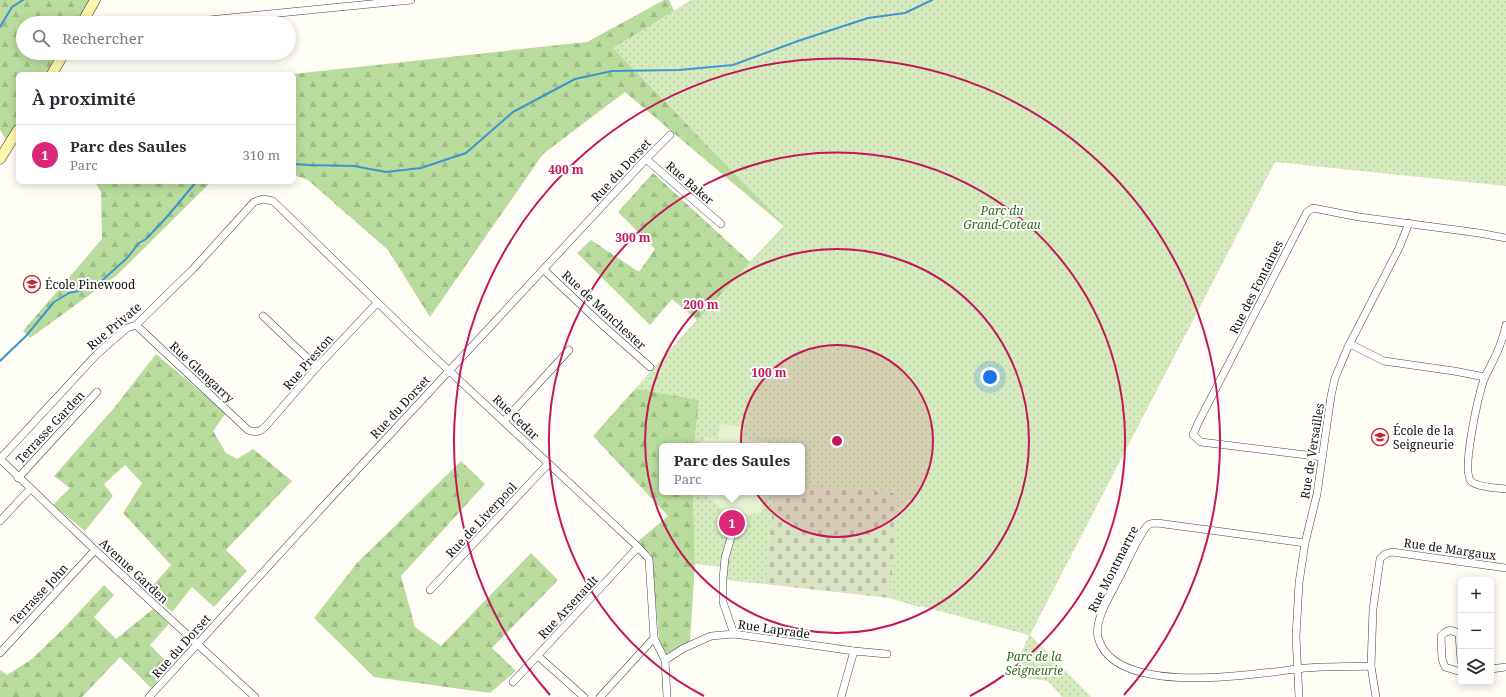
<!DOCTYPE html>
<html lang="fr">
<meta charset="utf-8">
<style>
:root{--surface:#fff;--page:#f2f2f3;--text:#2b2b33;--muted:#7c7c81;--line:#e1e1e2;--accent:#db2777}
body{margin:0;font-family:"Noto Serif",serif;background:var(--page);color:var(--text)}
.controls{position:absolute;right:12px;bottom:12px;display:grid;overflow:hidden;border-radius:6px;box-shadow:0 2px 10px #0003}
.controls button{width:36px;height:36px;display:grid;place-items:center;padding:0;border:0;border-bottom:1px solid var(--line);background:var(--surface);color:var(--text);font:20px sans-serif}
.you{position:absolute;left:990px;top:377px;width:14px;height:14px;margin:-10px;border:3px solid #fff;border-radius:50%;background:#1a73e8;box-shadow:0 0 0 6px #1a73e833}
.badge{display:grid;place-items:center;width:26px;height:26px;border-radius:50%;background:var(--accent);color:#fff;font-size:13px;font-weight:700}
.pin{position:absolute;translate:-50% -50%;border:2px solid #fff;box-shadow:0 1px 4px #0006}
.popup{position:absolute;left:659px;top:443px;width:146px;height:52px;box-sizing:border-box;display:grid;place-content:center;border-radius:6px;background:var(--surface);filter:drop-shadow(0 1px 3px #0005);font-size:13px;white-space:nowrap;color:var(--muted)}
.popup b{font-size:15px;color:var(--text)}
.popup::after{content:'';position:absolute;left:50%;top:100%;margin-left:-8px;border:8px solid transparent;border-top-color:var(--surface)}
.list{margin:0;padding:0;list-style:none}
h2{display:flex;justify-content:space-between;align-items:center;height:52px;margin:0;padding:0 16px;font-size:17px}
h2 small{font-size:13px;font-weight:400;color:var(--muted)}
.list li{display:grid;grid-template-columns:26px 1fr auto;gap:12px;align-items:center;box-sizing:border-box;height:60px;padding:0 16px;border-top:1px solid var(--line)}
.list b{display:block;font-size:15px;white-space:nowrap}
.list p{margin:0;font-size:13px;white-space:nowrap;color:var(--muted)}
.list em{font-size:13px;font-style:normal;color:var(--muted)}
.icon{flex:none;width:22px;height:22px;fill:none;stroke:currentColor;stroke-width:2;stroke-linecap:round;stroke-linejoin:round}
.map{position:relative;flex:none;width:1506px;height:697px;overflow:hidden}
.search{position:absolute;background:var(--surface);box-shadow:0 2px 10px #0003;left:16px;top:16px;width:280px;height:44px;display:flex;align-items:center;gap:10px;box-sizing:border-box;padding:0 14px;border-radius:22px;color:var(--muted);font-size:15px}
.panel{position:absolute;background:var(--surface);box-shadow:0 2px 10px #0003;left:16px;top:72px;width:280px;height:112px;border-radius:6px}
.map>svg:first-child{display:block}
.forest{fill:url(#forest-firs)}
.cemetery{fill:url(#cemetery-stones)}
.park{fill:url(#park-dots)}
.pitch{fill:#e6f2cf}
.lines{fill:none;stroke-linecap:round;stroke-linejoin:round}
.stream{stroke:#3f96cf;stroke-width:2}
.street-casing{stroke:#444;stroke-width:8}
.secondary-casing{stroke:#333;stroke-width:11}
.street{stroke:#fff;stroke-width:7}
.secondary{stroke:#fff6b0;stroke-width:10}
.ring{fill:none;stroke:#c2185b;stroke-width:2}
.labels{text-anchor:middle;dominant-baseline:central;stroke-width:4;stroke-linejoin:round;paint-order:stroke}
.street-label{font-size:12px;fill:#111;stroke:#fff}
.park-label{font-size:12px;font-style:italic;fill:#2f6b1f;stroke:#fff}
.poi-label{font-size:12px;fill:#111;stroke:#fff;text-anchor:start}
.centre{fill:#c2185b;stroke:#fff;stroke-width:2}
.ring-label{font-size:12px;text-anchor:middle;font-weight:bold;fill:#c2185b;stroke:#fff;stroke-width:4;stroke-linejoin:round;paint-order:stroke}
</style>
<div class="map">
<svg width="1506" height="697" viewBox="0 0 1506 697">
<defs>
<pattern id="forest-firs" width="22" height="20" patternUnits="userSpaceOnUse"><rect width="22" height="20" fill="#b9dc9c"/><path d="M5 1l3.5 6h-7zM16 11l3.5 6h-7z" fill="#9ebc85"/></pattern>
<pattern id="cemetery-stones" width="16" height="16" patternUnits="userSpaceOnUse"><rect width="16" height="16" fill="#d9e3c4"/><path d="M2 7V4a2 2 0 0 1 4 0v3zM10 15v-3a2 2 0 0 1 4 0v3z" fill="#b9c2a7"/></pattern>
<pattern id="park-dots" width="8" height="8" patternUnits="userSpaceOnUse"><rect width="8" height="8" fill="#d5ebbd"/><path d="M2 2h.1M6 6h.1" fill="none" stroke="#b6c8a1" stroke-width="1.8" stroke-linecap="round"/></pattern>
</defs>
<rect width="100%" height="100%" fill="#fffdf5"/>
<!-- forest -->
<g class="forest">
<path d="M0 0H91L80 23H23V53H61L48 74H18V123L7 141 0 130Z"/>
<path d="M664 0H669L678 20 696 39 713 20 701 0H1186L1145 174 964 516 938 506 926 537 946 553 930 581 920 607 890 598 899 493 802 485V446H779L783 410 700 400 694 446H662V492H693L695 564 690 641 664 657 659 638 651 554 635 544 668 516 593 436 697 320 672 299 650 325 577 253 591 240 639 272 655 249 618 212 653 173 750 262 784 226 625 92 543 154 430 317 388 250 308 180 294 175 293 74 587 42Z"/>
<path d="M95 182H211L117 275 30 338 23 331 102 239 101 192Z"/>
<path d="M156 354 226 413 213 431 226 453 237 459 253 449 292 481 226 550 247 571 214 607 192 587 172 612 148 591 171 565 123 513 142 483 125 465 104 484 113 496 85 531 53 505 70 488 54 476 114 408Z"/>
<path d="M461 461 485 484 401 576 415 627 441 646 531 553 558 580 492 648 516 671 490 693 374 677 314 618 357 563Z"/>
<path d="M104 585 114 595 94 617 116 639 153 609 169 624 150 645 171 666 151 688 120 657 82 697H0V670L7 675 32 659 64 628Z"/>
</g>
<!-- cemetery -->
<path class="cemetery" d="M802 485 899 493 890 598 764 584 774 492H802Z"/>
<!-- park -->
<g class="park">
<path d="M691 0H1506V186L1275 162 1030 635 1091 697H1062L1048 681 1011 676 1029 635 890 598 899 493 802 485V446H694L699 400 635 389 750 262 785 226 613 48Z"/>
<path d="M693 492H774L764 584 725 580 722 567 695 564Z"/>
</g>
<!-- pitch -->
<g class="pitch">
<path d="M720 424 744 427 743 438 771 443 773 446H701L705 437 718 439Z"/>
<path d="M704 492H768L767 498H763L761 513C736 518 720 512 704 492Z"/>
</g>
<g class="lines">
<!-- stream -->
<g class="stream">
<path d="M0 27 12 7 23 0"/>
<path d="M294 164 309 165 354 166 386 172 421 168 466 153 513 112 575 79 612 71 679 70 733 65 798 41 868 18 905 13 932 0"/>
<path d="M0 361 26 336 54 302 69 293 95 287 127 258 139 243 146 239 166 218 196 182"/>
</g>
<!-- street casing -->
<g class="street-casing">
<g id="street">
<path d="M179 23 411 0"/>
<path d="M646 159 721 224"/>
<path d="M544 270 598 321 650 367"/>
<path d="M263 316 317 367"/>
<path d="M136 325 248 430C256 433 260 432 266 426L317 367 377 303"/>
<path d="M1506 325C1503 339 1498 352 1491 365 1489 370 1486 374 1484 379 1479 394 1461 470 1471 481 1476 487 1497 488 1506 489"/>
<path d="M1350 344 1384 361 1454 371 1485 377"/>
<path d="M504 421 569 350"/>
<path d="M1322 457 1201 442 1193 435 1198 423 1307 212 1313 208 1359 217 1479 233 1506 238"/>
<path d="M0 459 97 354 127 328 136 325 193 269 254 202 263 199 273 201 414 338 638 547 649 559 654 638 665 660 667 697"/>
<path d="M0 459 95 550 255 697"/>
<path d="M18 478 97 392"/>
<path d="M0 521 30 489"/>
<path d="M1305 543 1157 523C1153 523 1151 523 1148 525 1140 532 1125 567 1119 578 1111 594 1094 620 1098 637 1113 697 1250 675 1296 669 1320 666 1346 667 1371 666"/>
<path d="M430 590 548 464"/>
<path d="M734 634 723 602V579L725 558 737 516"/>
<path d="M0 653 95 550"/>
<path d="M538 656 584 697"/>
<path d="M665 660 684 648 711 636 734 634 854 651 887 654"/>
<path d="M1461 661 1459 634C1452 629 1446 630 1441 636L1442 659 1445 667 1461 672"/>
<path d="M1491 669 1506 667"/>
<path d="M513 682 638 547"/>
<path d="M149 697 329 500 646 159 670 135"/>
<path d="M600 697 654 638"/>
<path d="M841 697 854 651"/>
<path d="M1299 697 1296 637 1299 583 1305 543 1317 494 1331 396 1335 378 1348 347 1399 248 1409 223"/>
<path d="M1376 697 1371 666 1373 609 1380 559 1385 554 1392 552 1506 568"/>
</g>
</g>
<!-- secondary casing -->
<g class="secondary-casing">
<g id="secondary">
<path d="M82 23 95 0"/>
<path d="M52 74 64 53"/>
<path d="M0 159 18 130"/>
</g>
</g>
<!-- street -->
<use href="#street" class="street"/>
<!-- secondary -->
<use href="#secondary" class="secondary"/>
</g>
<!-- distance rings -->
<circle cx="837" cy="441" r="96" fill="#c2185b" fill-opacity=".12"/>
<g class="ring">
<circle cx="837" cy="441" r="96"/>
<circle cx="837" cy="441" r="192"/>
<path d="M704 696A288 288 0 1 1 970 696"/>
<path d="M550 695A383 383 0 1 1 1124 695"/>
</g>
<!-- icons -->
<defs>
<g id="school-ring" transform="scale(0.9)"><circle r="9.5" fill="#fff" stroke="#c4262e" stroke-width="1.5"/><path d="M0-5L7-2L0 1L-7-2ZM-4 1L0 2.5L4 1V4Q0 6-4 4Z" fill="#c4262e"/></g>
</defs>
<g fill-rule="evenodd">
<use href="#school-ring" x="32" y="284"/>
<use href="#school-ring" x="1380" y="437"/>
</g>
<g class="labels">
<!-- street labels -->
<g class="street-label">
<text transform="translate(621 170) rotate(-47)">Rue du Dorset</text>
<text transform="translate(690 183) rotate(41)">Rue Baker</text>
<text transform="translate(1256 287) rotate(-63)">Rue des Fontaines</text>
<text transform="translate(604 310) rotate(43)">Rue de Manchester</text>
<text transform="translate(114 326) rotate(-40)">Rue Private</text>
<text transform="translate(308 362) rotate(-49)">Rue Preston</text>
<text transform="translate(202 372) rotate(43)">Rue Glengarry</text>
<text transform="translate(400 407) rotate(-47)">Rue du Dorset</text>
<text transform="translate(516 417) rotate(44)">Rue Cedar</text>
<text transform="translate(50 427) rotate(-47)">Terrasse Garden</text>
<text transform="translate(1312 451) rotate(-81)">Rue de Versailles</text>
<text transform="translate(481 520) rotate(-47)">Rue de Liverpool</text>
<text transform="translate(1450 549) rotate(8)">Rue de Margaux</text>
<text transform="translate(1113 569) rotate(-63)">Rue Montmartre</text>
<text transform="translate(134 571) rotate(43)">Avenue Garden</text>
<text transform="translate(39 594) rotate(-47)">Terrasse John</text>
<text transform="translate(568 607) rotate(-47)">Rue Arsenault</text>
<text transform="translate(774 629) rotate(8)">Rue Laprade</text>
<text transform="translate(181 646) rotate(-48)">Rue du Dorset</text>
</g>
<!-- park labels -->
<g class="park-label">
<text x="1002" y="210">Parc du<tspan x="1002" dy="14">Grand-Coteau</tspan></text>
<text x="1034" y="656">Parc de la<tspan x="1034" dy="14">Seigneurie</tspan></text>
</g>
<!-- poi labels -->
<g class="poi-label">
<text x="45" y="284">École Pinewood</text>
<text x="1393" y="430">École de la<tspan x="1393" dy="14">Seigneurie</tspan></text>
</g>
</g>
<circle cx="837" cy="441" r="6" class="centre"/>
<g class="ring-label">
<text x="566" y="174">400 m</text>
<text x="633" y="242">300 m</text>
<text x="701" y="309">200 m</text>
<text x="769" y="377">100 m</text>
</g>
</svg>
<div class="controls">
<button>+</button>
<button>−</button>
<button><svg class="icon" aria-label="layers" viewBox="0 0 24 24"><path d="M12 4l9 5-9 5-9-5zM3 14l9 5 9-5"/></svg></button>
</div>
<div class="you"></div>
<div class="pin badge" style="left:732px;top:523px">1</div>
<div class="popup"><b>Parc des Saules</b>Parc</div>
<div class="search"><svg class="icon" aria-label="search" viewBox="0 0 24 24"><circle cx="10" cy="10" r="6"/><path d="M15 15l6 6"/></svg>Rechercher</div>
<section class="panel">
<h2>À proximité<small></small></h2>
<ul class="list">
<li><span class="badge">1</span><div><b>Parc des Saules</b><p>Parc</p></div><em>310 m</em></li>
</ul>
</section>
</div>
